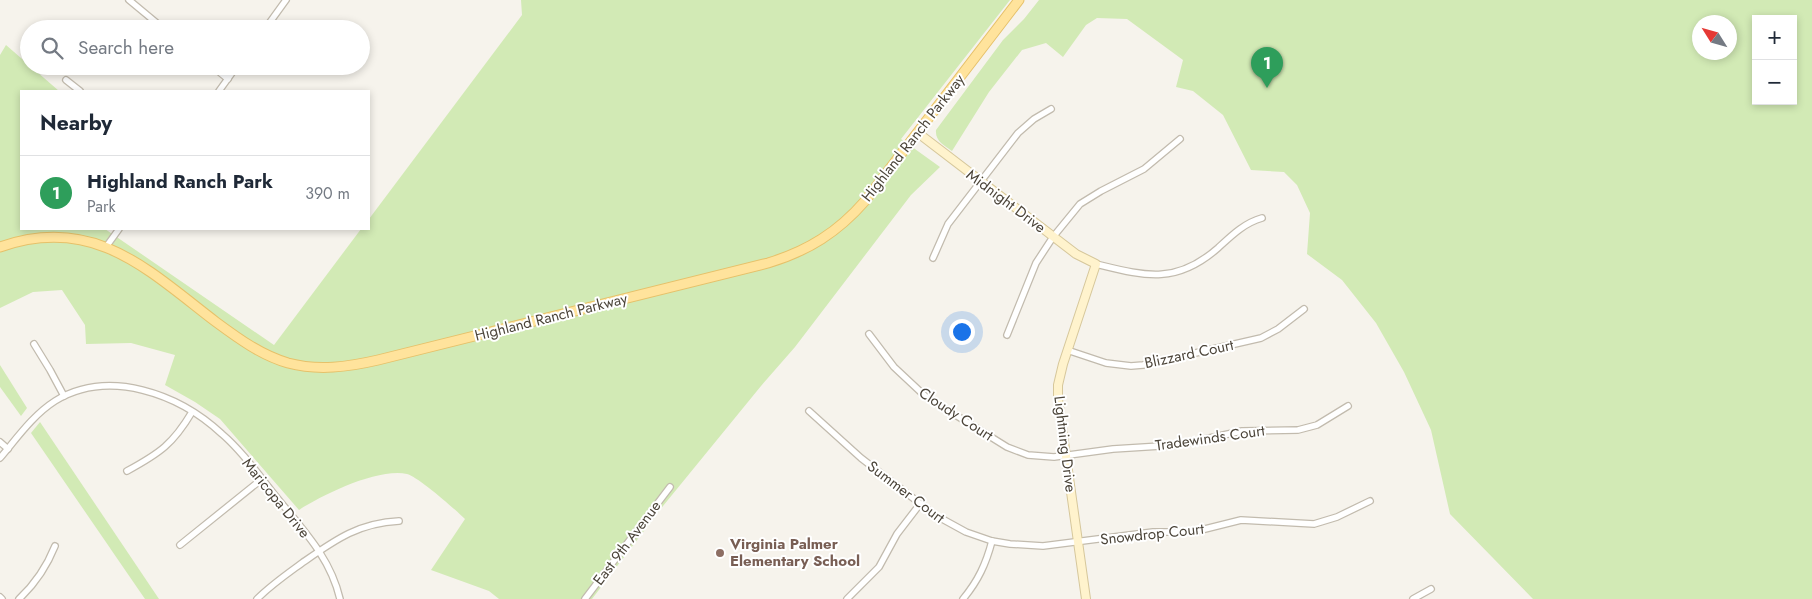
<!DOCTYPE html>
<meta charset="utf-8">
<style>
:root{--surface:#fff;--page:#f6f6f7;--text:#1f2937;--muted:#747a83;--line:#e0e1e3;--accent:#0b8043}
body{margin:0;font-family:Jost,sans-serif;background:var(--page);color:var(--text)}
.controls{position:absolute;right:15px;top:15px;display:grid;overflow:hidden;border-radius:0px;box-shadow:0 2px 8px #0003}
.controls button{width:45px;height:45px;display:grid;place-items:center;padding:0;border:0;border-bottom:1px solid var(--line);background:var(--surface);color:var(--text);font:25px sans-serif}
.compass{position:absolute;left:1692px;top:15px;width:45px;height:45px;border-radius:50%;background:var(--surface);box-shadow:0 2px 8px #0003;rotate:307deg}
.you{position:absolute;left:961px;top:331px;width:18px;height:18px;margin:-12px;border:4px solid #fff;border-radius:50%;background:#1a73e8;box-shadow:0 0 0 8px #1a73e833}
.badge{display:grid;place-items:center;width:32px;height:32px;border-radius:50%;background:var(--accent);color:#fff;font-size:16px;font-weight:700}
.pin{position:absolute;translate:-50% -41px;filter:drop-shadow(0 1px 2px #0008)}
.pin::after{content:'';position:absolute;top:26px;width:18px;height:15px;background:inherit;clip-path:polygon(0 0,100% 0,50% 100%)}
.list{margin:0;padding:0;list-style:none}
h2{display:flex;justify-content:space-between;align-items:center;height:65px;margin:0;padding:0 20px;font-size:21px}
h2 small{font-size:16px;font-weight:400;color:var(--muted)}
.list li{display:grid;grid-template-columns:32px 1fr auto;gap:15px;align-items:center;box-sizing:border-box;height:75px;padding:0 20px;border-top:1px solid var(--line)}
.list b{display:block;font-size:19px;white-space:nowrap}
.list p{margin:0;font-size:16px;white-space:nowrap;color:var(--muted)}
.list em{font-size:16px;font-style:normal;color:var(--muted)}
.icon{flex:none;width:28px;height:28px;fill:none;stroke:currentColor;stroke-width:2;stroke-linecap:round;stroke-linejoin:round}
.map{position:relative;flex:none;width:1812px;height:599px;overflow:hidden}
.search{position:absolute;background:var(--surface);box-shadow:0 2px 8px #0003;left:20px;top:20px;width:350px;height:55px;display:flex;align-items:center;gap:12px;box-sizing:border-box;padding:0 18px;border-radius:28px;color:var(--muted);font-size:19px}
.panel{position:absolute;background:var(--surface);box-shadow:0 2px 8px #0003;left:20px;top:90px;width:350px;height:140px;border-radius:0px}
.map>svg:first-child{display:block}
.green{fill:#d2eab5;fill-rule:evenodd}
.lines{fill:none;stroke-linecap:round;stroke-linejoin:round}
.minor-casing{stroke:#c2bbae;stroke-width:8}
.secondary-casing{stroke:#d6c79b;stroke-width:10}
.primary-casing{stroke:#e6c16a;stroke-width:11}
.minor{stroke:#fff;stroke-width:5.5}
.secondary{stroke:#fff3cd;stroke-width:8}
.primary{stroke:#ffe39c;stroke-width:9}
.education-dot{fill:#8d6e63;stroke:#fff;stroke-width:2}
.labels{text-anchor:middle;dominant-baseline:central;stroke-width:4;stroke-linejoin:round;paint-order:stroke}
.street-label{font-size:15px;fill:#4b4439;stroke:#fff}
.education-label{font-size:15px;font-weight:bold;fill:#785e54;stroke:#fff;text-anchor:start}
</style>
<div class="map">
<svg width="1812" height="599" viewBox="0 0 1812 599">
<rect width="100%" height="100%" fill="#f6f3ec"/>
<!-- green -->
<g class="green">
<path d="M521 0H1010L901 139 940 167 911 195 795 347 761 386 663 506 592 599H499L489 591 431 570 465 519C456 510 417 476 407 474 378 468 324 494 299 510L220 419 195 402 165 385 175 355 131 343 86 344 85 325 62 290 33 292 0 308V55L6 45 59 91H21V229H105L274 345 361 229H369V219L522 15Z"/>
<path d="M1039 0H1812V599H1533L1450 514 1431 430 1404 372 1376 323 1342 280 1307 254 1310 213 1297 185 1284 172 1251 170 1223 115 1193 91 1176 87 1183 60 1127 19 1097 18 1086 25 1063 57 1046 43 1022 50 989 92 952 151C944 145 935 141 936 130L1003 40 1024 19ZM1756 19H1793V101H1756ZM1700 22H1730V52H1700Z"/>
<path d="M0 365 27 408 21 416 0 387Z"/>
<path d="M40 422 159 599H145L31 433Z"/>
</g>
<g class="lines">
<!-- minor casing -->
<g class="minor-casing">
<g id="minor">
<path d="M129 0 164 29"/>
<path d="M265 29 286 0"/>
<path d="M212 66 228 79"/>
<path d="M66 80 80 91"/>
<path d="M219 91 237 66"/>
<path d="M106 247 119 229"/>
<path d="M933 258 948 224 1018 133 1034 119 1051 109"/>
<path d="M1096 264C1145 276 1176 285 1218 248 1231 236 1244 223 1262 218"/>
<path d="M869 334 894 367 925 396 1007 447 1028 455 1054 457 1113 449 1177 445 1242 431 1298 430 1317 425 1348 406"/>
<path d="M1007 335 1036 263 1053 237 1080 204 1101 191 1144 169 1180 139"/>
<path d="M34 344 50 370 64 396"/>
<path d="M1067 350 1106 363 1131 366 1143 365 1261 338 1278 329 1304 309"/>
<path d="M809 411 861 458 935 515 966 532 992 541 1010 544 1043 546 1153 532H1193L1241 520 1314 524 1337 517 1370 501"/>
<path d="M0 442 8 449"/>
<path d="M0 458C17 438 33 415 55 401 109 368 179 394 222 434 242 451 258 474 274 494 301 528 330 556 340 599"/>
<path d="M127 471C160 453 173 444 192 412"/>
<path d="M180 545 262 479"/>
<path d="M0 597 2 599"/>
<path d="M19 599C35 584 47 566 55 546"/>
<path d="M257 599C271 585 287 574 302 563 335 540 358 523 399 521"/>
<path d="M585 599 670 487"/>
<path d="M847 599 879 567 897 534 920 504"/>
<path d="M963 599C978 581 986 564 992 541"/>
<path d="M1413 599 1431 589"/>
</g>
</g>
<!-- secondary casing -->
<g class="secondary-casing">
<path id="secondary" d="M918 133 1076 254 1096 264 1063 364 1058 385V399L1086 599"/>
</g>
<!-- primary casing -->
<g class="primary-casing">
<path id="primary" d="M0 247C94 214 148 270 216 322 239 339 261 355 288 363 318 371 348 367 378 360L768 263C808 251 838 232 865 201L1019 0"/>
</g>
<!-- minor -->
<use href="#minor" class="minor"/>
<!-- secondary -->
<use href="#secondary" class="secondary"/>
<!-- primary -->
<use href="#primary" class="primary"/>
</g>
<!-- markers -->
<circle class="education-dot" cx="720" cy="553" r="5"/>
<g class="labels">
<!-- street labels -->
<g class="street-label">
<text transform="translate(913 138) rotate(-52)">Highland Ranch Parkway</text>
<text transform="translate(1006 201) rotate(37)">Midnight Drive</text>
<text transform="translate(551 317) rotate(-14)">Highland Ranch Parkway</text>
<text transform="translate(1189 354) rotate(-12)">Blizzard Court</text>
<text transform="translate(956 414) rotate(33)">Cloudy Court</text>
<text transform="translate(1210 438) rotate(-8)">Tradewinds Court</text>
<text transform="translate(1065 444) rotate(83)">Lightning Drive</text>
<text transform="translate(906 492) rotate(37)">Summer Court</text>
<text transform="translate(276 498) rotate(51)">Maricopa Drive</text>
<text transform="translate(1152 534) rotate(-6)">Snowdrop Court</text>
<text transform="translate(627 543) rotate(-53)">East 9th Avenue</text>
</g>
<!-- education labels -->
<g class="education-label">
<text x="730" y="544">Virginia Palmer<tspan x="730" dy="17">Elementary School</tspan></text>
</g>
</g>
</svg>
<div class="controls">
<button>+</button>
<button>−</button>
</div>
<svg class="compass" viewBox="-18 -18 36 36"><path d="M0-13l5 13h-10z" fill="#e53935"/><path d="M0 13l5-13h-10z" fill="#747a83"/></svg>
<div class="you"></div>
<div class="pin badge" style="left:1267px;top:88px;background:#2e9e5b">1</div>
<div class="search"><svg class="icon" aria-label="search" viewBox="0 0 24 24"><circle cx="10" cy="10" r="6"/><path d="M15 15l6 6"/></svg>Search here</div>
<section class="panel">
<h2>Nearby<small></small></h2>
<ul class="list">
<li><span class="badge" style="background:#2e9e5b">1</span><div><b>Highland Ranch Park</b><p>Park</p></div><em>390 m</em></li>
</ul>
</section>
</div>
